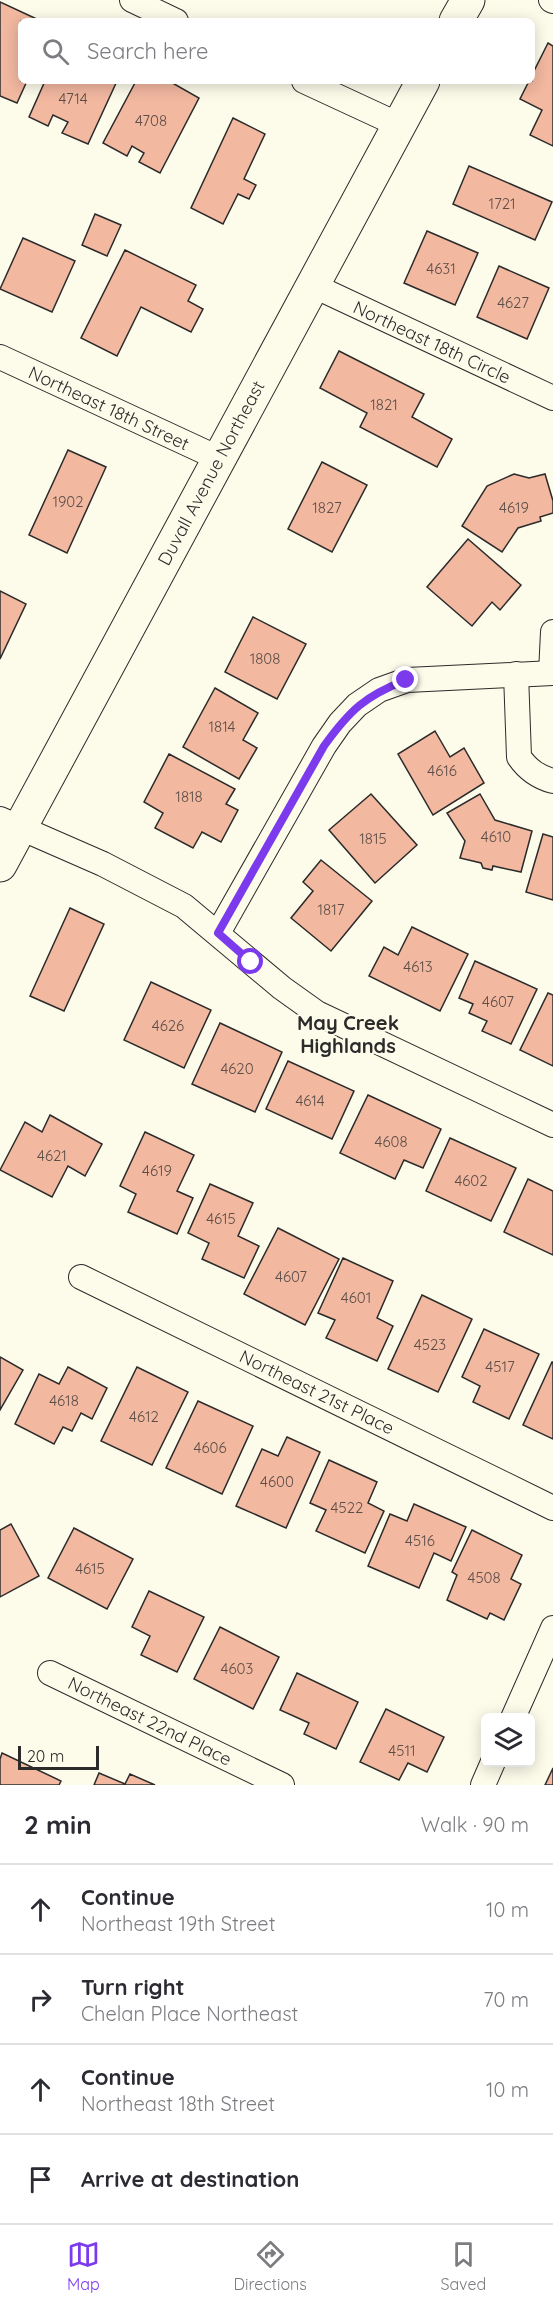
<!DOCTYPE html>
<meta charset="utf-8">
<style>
:root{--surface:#fff;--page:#f2f2f3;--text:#2b2b33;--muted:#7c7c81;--line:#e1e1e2;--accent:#7c3aed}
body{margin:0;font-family:Quicksand,sans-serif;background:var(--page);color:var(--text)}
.controls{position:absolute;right:18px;bottom:18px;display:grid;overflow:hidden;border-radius:9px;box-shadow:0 3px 15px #0003}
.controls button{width:54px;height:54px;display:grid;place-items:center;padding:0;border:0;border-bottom:2px solid var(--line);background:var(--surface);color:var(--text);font:30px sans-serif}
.scale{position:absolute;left:18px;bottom:15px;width:81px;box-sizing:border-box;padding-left:6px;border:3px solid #2b2b2b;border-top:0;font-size:16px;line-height:21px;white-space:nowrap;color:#2b2b2b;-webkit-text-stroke:4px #fdfbea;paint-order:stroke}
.stop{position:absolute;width:18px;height:18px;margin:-14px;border:4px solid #7c3aed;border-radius:50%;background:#fff}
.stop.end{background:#7c3aed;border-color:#fff;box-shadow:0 2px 6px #0008}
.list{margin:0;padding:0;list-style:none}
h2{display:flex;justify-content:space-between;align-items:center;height:78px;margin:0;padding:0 24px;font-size:26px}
h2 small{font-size:20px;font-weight:400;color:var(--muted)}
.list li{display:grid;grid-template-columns:39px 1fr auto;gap:18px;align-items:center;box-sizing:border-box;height:90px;padding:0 24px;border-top:2px solid var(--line)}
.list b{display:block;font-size:22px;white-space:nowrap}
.list p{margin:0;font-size:20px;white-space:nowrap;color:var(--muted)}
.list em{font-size:20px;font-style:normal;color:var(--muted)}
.icon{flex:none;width:33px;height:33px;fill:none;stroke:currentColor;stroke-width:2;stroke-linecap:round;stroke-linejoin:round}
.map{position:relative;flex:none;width:553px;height:1785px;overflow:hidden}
.search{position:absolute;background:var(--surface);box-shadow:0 3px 15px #0003;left:18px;right:18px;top:18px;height:66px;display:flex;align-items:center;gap:15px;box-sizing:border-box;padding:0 21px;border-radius:9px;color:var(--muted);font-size:22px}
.sheet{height:438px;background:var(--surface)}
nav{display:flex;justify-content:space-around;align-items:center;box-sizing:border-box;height:84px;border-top:2px solid var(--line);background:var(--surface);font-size:16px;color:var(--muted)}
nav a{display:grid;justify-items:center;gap:3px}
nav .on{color:var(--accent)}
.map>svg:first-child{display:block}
.building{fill:#f2b8a0;stroke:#2b2b2b;stroke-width:1.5}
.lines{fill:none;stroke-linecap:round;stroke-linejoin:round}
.street-casing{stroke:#2b2b2b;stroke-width:26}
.primary-casing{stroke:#2b2b2b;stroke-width:35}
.street{stroke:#fdfbea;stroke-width:24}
.primary{stroke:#fdfbea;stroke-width:33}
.route{stroke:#7c3aed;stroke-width:8}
.labels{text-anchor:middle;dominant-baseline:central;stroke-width:4.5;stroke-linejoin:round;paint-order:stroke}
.number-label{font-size:15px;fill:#5d4e48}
.street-label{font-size:18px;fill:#2b2b2b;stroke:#fdfbea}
.neighbourhood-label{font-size:20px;font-weight:bold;fill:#2b2b2b;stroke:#fdfbea}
</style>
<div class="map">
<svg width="553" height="1785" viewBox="0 0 553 1785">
<rect width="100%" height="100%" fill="#fdfbea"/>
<!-- building -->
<g class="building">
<path d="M0 2 41 21H21V81H27L17 103 0 96Z"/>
<path d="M548 43 553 46V146L530 135 542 110 520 99 529 81H532V75Z"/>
<path d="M45 81H117L88 144 62 133 68 122 53 115 48 126 29 117Z"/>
<path d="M136 81H169L199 98 160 173 139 162 144 153 132 146 127 156 103 143Z"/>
<path d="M233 118 265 134 244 179 256 185 249 199 238 194 223 224 191 208Z"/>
<path d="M469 166 552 202 535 240 453 204Z"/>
<path d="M95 214 121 225 107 256 82 245Z"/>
<path d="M427 231 478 253 455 305 404 283Z"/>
<path d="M23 238 75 261 52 312 0 289Z"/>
<path d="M125 250 196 285 188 301 203 309 191 332 141 307 117 356 81 338Z"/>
<path d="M499 266 549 288 527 339 477 317Z"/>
<path d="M339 351 424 394 412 417 452 439 437 467 360 427 367 413 320 388Z"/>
<path d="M68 450 106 467 67 553 29 535Z"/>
<path d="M322 462 367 485 332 552 288 529Z"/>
<path d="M514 474 529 478 545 474 553 501V513L540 517 541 521 518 528 502 552 462 526 487 486Z"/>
<path d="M468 539 521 585 500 610 492 602 472 626 427 587Z"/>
<path d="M0 591 26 604 0 659Z"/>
<path d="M253 617 306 644 277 699 225 672Z"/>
<path d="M215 688 258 713 243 740 257 748 239 779 183 747Z"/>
<path d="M435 731 450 757 464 748 484 783 433 815 398 754Z"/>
<path d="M169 754 235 789 226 804 238 810 221 842 202 832 193 848 155 828 163 813 144 802Z"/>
<path d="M371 794 417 845 375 883 329 830Z"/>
<path d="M480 794 495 820 532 831 521 872 493 866 492 870 483 868 481 863 460 858 465 841 447 813Z"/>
<path d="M543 834 553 837V900L526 892Z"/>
<path d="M321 860 372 901 331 951 291 918 313 891 303 882Z"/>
<path d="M70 908 104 924 64 1011 30 996Z"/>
<path d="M412 927 468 954 440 1011 369 976 384 947 398 955Z"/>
<path d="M475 961 537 989 511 1044 482 1031 487 1021 469 1013 473 1004 459 998Z"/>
<path d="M151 982 211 1010 184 1068 124 1040Z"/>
<path d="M548 993 553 995V1066L520 1050Z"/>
<path d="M220 1023 282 1052 255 1112 192 1084Z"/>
<path d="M288 1061 354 1091 332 1139 266 1109Z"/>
<path d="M368 1095 441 1129 423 1168 404 1160 395 1179 340 1153Z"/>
<path d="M50 1115 102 1144 85 1176 68 1166 52 1197 0 1170 25 1122 42 1132Z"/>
<path d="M145 1132 194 1155 177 1191 193 1198 177 1234 128 1212 136 1194 120 1186Z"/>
<path d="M450 1138 516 1168 491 1221 426 1191Z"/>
<path d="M528 1179 553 1191V1255L504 1232Z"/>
<path d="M210 1184 253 1203 238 1236 259 1246 244 1278 202 1259 209 1243 188 1233Z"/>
<path d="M278 1228 339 1259 305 1325 244 1294Z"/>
<path d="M343 1258 393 1281 377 1318 393 1326 377 1361 326 1338 335 1320 318 1313Z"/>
<path d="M422 1295 472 1319 438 1392 388 1369Z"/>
<path d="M484 1329 539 1354 509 1419 473 1402 480 1386 462 1377Z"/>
<path d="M0 1357 23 1370 0 1410Z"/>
<path d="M552 1362H553V1439L523 1425Z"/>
<path d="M68 1367 107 1388 92 1419 81 1413 72 1431 63 1427 54 1444 15 1424 39 1374 59 1384Z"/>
<path d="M137 1367 188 1392 152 1465 101 1441Z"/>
<path d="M198 1401 253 1426 222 1494 166 1468Z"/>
<path d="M287 1437 320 1452 286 1528 236 1506 262 1449 278 1456Z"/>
<path d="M329 1460 377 1482 368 1503 384 1511 365 1553 316 1531 326 1510 310 1503Z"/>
<path d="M414 1504 466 1527 451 1561 434 1553 419 1588 368 1566 390 1514 407 1521Z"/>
<path d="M11 1524 39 1576 0 1597V1530Z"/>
<path d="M74 1528 133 1559 107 1609 48 1578Z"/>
<path d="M472 1530 522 1555 511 1579 521 1584 504 1620 490 1613 487 1619 447 1600 457 1575 452 1572Z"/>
<path d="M149 1591 204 1617 177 1672 141 1655 150 1636 132 1627Z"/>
<path d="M220 1627 279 1657 253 1709 194 1679Z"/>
<path d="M297 1673 358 1702 336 1749 304 1734 309 1723 280 1710Z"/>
<path d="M386 1709 444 1737 427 1772 408 1763 399 1780 360 1762Z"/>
<path d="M2 1753 61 1781 59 1785H0V1759Z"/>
<path d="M553 1768V1785H545Z"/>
<path d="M99 1773 125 1784 130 1774 155 1785H94Z"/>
</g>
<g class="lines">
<!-- street casing -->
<g class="street-casing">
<g id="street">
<path d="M132 0 176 21"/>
<path d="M551 0 553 1"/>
<path d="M304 81 399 125"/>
<path d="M312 285 553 398"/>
<path d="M0 357 218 458"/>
<path d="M551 673 553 632"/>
<path d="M516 674 519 757C528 770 538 777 553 781"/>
<path d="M0 819 103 864 184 906 282 988 317 1013 553 1125"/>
<path d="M218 933 324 746 340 723 357 705 379 690 407 680 553 673"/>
<path d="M81 1277 553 1508"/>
<path d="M50 1673 282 1785"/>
<path d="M513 1718 553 1628"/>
<path d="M483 1785 493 1762"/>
</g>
</g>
<!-- primary casing -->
<g class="primary-casing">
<g id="primary">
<path d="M456 21 468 0"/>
<path d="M0 865 423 81"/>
</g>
</g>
<!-- street -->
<use href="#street" class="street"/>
<!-- primary -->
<use href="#primary" class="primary"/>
</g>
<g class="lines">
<!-- route -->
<path class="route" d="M251 962 218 933 324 746C350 710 365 696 406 680"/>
</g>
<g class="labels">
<!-- number labels -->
<g class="number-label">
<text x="73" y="98">4714</text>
<text x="151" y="120">4708</text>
<text x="502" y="203">1721</text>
<text x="441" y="268">4631</text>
<text x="513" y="302">4627</text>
<text x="384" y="404">1821</text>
<text x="68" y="501">1902</text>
<text x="327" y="507">1827</text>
<text x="514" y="507">4619</text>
<text x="265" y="658">1808</text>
<text x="222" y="726">1814</text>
<text x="442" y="770">4616</text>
<text x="189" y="796">1818</text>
<text x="496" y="836">4610</text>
<text x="373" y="838">1815</text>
<text x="331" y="909">1817</text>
<text x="418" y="966">4613</text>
<text x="498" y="1001">4607</text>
<text x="168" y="1025">4626</text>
<text x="237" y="1068">4620</text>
<text x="310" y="1100">4614</text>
<text x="391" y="1141">4608</text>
<text x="52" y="1155">4621</text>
<text x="157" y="1170">4619</text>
<text x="471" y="1180">4602</text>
<text x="221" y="1218">4615</text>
<text x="291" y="1276">4607</text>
<text x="356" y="1297">4601</text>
<text x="430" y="1344">4523</text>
<text x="500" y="1366">4517</text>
<text x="64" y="1400">4618</text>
<text x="144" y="1416">4612</text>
<text x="210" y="1447">4606</text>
<text x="277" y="1481">4600</text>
<text x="347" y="1507">4522</text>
<text x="420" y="1540">4516</text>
<text x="90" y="1568">4615</text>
<text x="484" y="1577">4508</text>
<text x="237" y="1668">4603</text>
<text x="402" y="1750">4511</text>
</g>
<!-- street labels -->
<g class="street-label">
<text transform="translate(432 342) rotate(25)">Northeast 18th Circle</text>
<text transform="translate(109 408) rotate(25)">Northeast 18th Street</text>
<text transform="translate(211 473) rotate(-62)">Duvall Avenue Northeast</text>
<text transform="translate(317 1392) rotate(26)">Northeast 21st Place</text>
<text transform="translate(150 1721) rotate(26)">Northeast 22nd Place</text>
</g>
<!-- neighbourhood labels -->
<g class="neighbourhood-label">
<text x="348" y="1022">May Creek<tspan x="348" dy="23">Highlands</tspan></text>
</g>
</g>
</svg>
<div class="controls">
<button><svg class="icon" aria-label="layers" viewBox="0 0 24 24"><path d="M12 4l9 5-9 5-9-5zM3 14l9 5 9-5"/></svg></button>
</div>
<div class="scale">20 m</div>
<div class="stop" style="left:251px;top:962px"></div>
<div class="stop end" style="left:406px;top:680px"></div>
<div class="search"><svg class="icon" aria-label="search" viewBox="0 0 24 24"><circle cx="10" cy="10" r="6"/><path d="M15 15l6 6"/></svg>Search here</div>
</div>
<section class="sheet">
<h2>2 min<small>Walk · 90 m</small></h2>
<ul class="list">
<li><svg class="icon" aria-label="ahead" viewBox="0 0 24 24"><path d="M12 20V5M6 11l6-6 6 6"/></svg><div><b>Continue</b><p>Northeast 19th Street</p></div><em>10 m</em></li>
<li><svg class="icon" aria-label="right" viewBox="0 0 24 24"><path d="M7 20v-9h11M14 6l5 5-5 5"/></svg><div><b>Turn right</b><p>Chelan Place Northeast</p></div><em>70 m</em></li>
<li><svg class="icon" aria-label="ahead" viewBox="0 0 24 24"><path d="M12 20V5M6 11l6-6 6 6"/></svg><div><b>Continue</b><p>Northeast 18th Street</p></div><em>10 m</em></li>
<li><svg class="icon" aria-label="arrive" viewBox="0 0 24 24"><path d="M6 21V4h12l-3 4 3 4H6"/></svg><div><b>Arrive at destination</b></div></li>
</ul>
</section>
<nav>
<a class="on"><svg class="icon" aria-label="map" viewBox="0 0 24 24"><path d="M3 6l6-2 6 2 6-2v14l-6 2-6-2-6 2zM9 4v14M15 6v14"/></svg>Map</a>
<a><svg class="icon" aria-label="directions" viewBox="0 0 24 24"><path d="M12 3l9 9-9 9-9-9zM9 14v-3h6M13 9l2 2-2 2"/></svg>Directions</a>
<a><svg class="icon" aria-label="saved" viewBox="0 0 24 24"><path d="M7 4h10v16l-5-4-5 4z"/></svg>Saved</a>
</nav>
